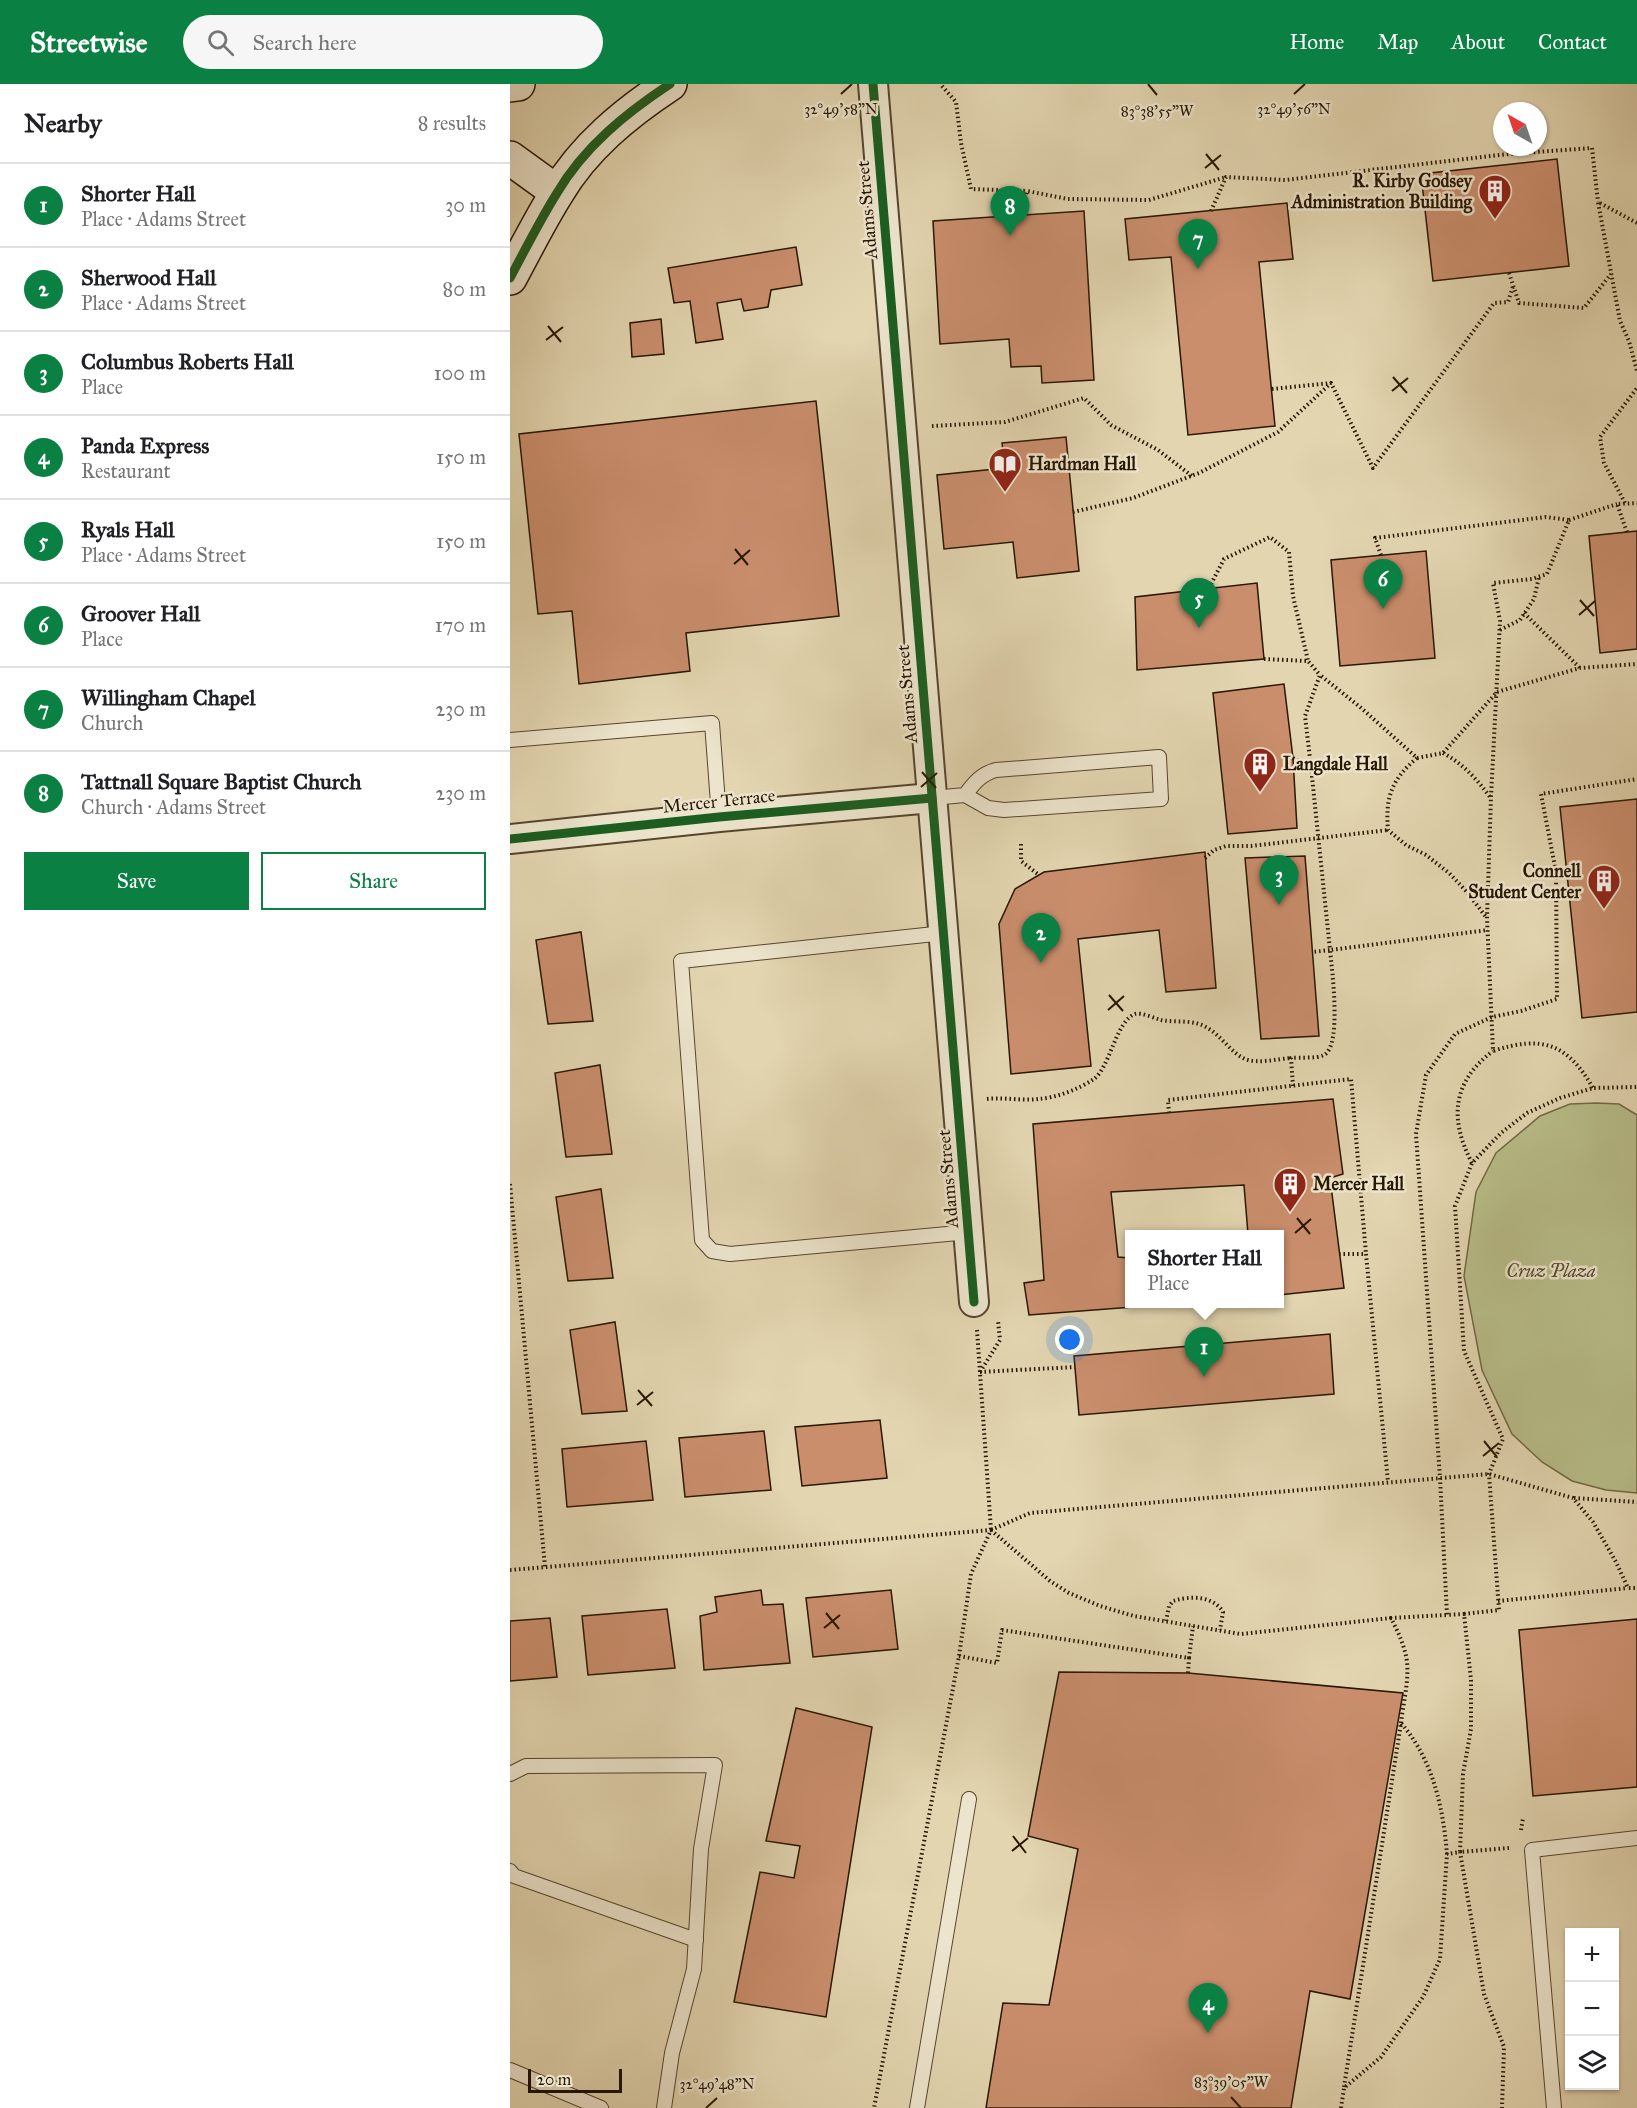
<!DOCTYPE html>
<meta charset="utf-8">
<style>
:root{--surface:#fff;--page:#f6f6f6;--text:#202124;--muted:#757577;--line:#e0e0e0;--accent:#0b8043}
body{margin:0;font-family:"IM FELL Great Primer",serif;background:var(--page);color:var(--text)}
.controls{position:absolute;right:18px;bottom:18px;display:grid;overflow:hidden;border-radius:0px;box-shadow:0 2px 4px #0004}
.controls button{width:54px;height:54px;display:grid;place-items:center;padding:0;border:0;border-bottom:2px solid var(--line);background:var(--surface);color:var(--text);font:30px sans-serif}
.compass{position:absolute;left:983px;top:18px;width:54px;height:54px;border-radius:50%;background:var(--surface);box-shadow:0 2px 4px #0004;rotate:320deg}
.scale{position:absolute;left:18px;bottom:15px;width:94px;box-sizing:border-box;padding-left:6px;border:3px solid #281601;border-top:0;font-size:16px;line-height:21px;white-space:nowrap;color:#281601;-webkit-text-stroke:4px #ece4cc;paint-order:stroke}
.you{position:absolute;left:560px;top:1256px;width:21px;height:21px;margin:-15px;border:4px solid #fff;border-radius:50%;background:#1a73e8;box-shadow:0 0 0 9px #1a73e833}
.badge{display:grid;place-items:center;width:39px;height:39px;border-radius:50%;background:var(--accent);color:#fff;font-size:20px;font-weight:700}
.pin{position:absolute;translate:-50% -50px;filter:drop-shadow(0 2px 3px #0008)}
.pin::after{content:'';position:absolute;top:32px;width:21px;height:18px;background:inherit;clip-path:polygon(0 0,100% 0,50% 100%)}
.popup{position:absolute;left:615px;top:1146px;width:159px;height:78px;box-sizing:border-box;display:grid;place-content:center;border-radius:0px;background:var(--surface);filter:drop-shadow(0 2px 4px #0005);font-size:20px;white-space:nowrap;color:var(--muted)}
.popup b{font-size:22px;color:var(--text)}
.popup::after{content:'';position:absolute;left:50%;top:100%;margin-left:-12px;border:12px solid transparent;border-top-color:var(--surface)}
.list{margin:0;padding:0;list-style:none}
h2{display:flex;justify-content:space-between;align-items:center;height:78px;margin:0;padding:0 24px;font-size:26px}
h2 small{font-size:20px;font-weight:400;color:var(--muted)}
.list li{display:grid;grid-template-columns:39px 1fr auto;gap:18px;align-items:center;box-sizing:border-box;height:84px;padding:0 24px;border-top:2px solid var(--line)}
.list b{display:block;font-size:22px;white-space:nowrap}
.list p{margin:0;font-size:20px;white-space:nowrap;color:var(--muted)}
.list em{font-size:20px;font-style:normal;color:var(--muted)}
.actions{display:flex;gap:12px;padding:18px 24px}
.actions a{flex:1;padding:14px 0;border:2px solid var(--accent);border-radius:0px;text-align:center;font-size:21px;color:var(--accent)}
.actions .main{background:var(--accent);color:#fff}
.icon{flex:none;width:33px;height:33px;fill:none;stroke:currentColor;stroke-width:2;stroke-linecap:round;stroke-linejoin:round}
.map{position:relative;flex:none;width:1127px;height:2024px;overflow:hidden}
header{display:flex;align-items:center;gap:36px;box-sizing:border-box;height:84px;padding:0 30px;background:var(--accent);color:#fff}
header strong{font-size:28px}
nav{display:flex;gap:33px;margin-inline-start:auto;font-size:21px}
.search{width:420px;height:54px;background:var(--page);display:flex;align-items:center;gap:15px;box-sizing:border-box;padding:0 21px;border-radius:33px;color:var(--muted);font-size:22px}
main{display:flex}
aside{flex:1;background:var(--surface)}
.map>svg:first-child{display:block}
.green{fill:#b7bc88;stroke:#706944;stroke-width:1.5}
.building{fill:#ca8e6d;stroke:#281601;stroke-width:1.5}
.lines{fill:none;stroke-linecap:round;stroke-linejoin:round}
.lane-casing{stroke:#56462d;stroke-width:16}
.street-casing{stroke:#56462d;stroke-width:32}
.secondary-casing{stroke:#281601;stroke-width:36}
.path{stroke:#281601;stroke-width:4;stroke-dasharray:1.5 3;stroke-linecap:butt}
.lane{stroke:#ece4cc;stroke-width:14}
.street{stroke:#ece4cc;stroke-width:28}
.secondary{stroke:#ece4cc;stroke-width:33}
.cycleway-casing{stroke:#ece4cc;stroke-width:13}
.cycleway{stroke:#1b5e20;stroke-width:9}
.ticks{fill:none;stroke:#281601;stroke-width:2}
.labels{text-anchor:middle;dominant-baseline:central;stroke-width:5;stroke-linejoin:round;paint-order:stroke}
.poi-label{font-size:18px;font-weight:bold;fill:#281601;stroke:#ece4cc;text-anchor:start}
.street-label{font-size:18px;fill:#281601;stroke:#ece4cc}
.park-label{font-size:18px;font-style:italic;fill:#53482a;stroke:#ece4cc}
.ticks-label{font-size:15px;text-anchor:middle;fill:#281601;stroke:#ece4cc;stroke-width:5;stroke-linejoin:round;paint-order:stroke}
</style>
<header>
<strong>Streetwise</strong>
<div class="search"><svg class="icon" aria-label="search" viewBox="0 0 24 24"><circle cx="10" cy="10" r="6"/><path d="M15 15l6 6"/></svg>Search here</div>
<nav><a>Home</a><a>Map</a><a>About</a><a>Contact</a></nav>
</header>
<main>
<aside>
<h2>Nearby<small>8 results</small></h2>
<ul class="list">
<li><span class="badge">1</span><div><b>Shorter Hall</b><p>Place · Adams Street</p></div><em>30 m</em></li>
<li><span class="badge">2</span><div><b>Sherwood Hall</b><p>Place · Adams Street</p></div><em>80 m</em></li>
<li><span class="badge">3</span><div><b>Columbus Roberts Hall</b><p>Place</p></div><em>100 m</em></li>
<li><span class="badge">4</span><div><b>Panda Express</b><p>Restaurant</p></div><em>150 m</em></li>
<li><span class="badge">5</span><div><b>Ryals Hall</b><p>Place · Adams Street</p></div><em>150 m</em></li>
<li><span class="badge">6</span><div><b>Groover Hall</b><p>Place</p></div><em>170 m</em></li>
<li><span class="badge">7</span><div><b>Willingham Chapel</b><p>Church</p></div><em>230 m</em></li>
<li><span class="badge">8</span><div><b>Tattnall Square Baptist Church</b><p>Church · Adams Street</p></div><em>230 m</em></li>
</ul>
<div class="actions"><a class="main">Save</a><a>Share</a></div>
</aside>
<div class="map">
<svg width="1127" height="2024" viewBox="0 0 1127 2024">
<rect width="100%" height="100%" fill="#e2d5b0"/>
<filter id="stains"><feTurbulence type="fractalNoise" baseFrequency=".00333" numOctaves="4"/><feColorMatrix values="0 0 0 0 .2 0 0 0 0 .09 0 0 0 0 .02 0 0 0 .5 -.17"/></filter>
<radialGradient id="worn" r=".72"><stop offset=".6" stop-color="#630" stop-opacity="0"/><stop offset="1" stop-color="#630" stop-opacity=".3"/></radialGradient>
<!-- green -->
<path class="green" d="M1086 1019 1109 1020 1127 1031V1409L1096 1406 1062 1397 1032 1378 1002 1350 972 1286 954 1192 966 1108 986 1069 1030 1032 1060 1020Z"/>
<!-- building -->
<g class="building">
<path d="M1047 75 1059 182 923 197 911 90Z"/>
<path d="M777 119 783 175 749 178 765 342 678 351 661 173 619 176 615 135Z"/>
<path d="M574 127 584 296 532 299 531 282 501 283 499 255 430 260 423 137Z"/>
<path d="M286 163 292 201 261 206 258 223 234 227 231 215 207 219 213 255 186 259 180 217 164 219 158 184Z"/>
<path d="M151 235 154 270 122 273 120 239Z"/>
<path d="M306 317 329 532 176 549 180 587 69 600 62 527 28 530 9 350Z"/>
<path d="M556 353 569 487 507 494 503 458 434 465 427 391 495 384 492 359Z"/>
<path d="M1127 447V565L1090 569 1079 452Z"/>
<path d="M916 467 925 574 830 582 821 476Z"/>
<path d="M747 499 754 575 627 586 625 513Z"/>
<path d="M774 600 783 674 787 744 718 750 703 609Z"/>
<path d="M1127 715V928L1072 934 1050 723Z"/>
<path d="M695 768 706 904 656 908 649 846 568 855 581 982 501 990 489 840 505 805 534 788Z"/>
<path d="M795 772 809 952 751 955 735 774Z"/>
<path d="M71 848 83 937 38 940 26 856Z"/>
<path d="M90 981 102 1070 56 1073 45 989Z"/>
<path d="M823 1015 833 1090 820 1094 834 1204 769 1211V1150H738L734 1101 601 1108 608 1173 619 1174V1220H636V1222L519 1231 514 1199 534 1196 523 1040Z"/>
<path d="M91 1105 103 1194 58 1197 46 1113Z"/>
<path d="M105 1238 117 1327 72 1330 60 1246Z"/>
<path d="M820 1250 824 1310 569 1331 564 1272Z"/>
<path d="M370 1336 377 1394 292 1402 285 1343Z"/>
<path d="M254 1347 261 1406 175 1413 169 1354Z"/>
<path d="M136 1357 143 1416 57 1423 52 1365Z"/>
<path d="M251 1506 253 1521 273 1520 280 1579 194 1586 190 1532 207 1528 205 1513Z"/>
<path d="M381 1506 388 1565 303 1573 296 1514Z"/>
<path d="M157 1525 165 1584 78 1591 72 1532Z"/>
<path d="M40 1534 47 1593 0 1597V1537Z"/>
<path d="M1127 1535V1703L1023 1712 1009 1546Z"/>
<path d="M549 1588 678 1589 893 1609 840 1915 800 1907 781 2024H476L493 1919 539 1921 568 1765 518 1752Z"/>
<path d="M286 1624 362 1643 316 1933 224 1918 250 1788 284 1794 290 1762 256 1757Z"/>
</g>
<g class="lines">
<!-- lane casing -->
<g class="lane-casing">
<g id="lane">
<path d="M0 656 202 639 209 733"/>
<path d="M422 714 455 711 478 724 494 726 651 715 649 673 486 686C471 690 464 699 455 711"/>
<path d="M434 849 171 877 192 1156 202 1167 220 1170 459 1148"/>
<path d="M0 1690 16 1682 205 1681 191 1765 184 1885 162 1969 154 2024"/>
<path d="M0 1787 4 1792 186 1856"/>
<path d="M0 1986 91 2024"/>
<path d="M407 2024 459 1715"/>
<path d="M1044 2024 1022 1766 1127 1754"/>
</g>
</g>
<!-- street casing -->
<g class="street-casing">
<g id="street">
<path d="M363 0 464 1218"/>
<path d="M0 755 209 733 422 714"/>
</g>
</g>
<!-- secondary casing -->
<g class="secondary-casing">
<g id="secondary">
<path d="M0 1 8 0"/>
<path d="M0 74 47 108"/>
<path d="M0 194C15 166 30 136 47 109 74 63 116 29 160 0"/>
</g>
</g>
<!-- path -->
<g class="path">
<path d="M432 2 446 18 451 59 461 105 517 107"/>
<path d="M701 127 716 93 775 96 998 70 1082 64 1088 118"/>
<path d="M511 132 517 107 558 115 639 116 716 93"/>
<path d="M1127 139 1088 118 1110 237 1119 257 1127 287"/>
<path d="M999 189 1009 219 1074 224 1101 190"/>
<path d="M762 305 821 299 863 384 984 219 998 218 1003 202"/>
<path d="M422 342 495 338 574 314 601 341 648 366 682 392"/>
<path d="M1115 419 1094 379 1090 353 1127 304"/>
<path d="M563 428 623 414 689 389 768 348 821 299"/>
<path d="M1059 436 1107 420"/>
<path d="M1117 448 1107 420 1127 419"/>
<path d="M871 471 865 454 1036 433 1059 436 1037 490 1022 495 983 499 990 537 981 713 977 834 983 967C1032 951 1057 959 1083 1004"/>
<path d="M699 504 714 475 760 453 779 468 783 512 798 577"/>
<path d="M1014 529 1070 584"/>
<path d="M990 546 1010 536 1024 515 1029 493"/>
<path d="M754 575 798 577 810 591"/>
<path d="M933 669C953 680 966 694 980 713"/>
<path d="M783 674 801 683 795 632 810 591 850 623 907 674 933 669 987 608 1070 584 1127 580"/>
<path d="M907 674C882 695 875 713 878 746L896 761 916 771 939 789 957 808 976 833"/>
<path d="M801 683 820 866 803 868"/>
<path d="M511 760V777L529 791"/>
<path d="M695 774 704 766 716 762H741L878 746"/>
<path d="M783 1002 781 974C790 973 806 975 814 971 832 962 822 886 820 866L978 846"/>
<path d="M477 1015C494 1013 511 1017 528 1015 546 1014 569 1005 584 995 600 983 606 937 625 930 632 928 643 934 651 936 666 939 682 935 696 943 711 951 720 968 735 975 748 980 767 975 781 974"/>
<path d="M659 1029 658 1016 841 995 856 1170"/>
<path d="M962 1079C939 1035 942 998 983 967"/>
<path d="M0 1100 35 1483"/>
<path d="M829 1170H856L878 1398"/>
<path d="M467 1246 481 1446"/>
<path d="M470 1288 490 1256 488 1237"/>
<path d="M470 1288 565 1283"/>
<path d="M1064 1414 1127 1418"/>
<path d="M481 1446 520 1429 979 1390 1063 1414 1083 1438 1106 1478 1118 1504H1127"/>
<path d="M481 1446 540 1497 559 1509 590 1522 624 1532 731 1550 881 1534"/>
<path d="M0 1486 481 1446 461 1490 449 1572 364 2024"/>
<path d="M988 1517 1118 1504"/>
<path d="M954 1530 989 1526 979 1390 993 1355 954 1267 945 1122 962 1079 991 1049 1017 1029 1050 1014 1083 1004 1127 1003"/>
<path d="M656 1537 659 1522 663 1517C679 1512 703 1511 713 1528L710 1546"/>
<path d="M449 1572 487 1579 492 1546 679 1574 678 1589"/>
<path d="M679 1574 683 1542"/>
<path d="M891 1639C893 1620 899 1598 897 1578 895 1562 888 1548 881 1534L937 1531"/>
<path d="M1011 1746 1013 1734"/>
<path d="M999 1764 950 1768 953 1690 961 1645V1596L954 1530 937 1531 930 1394 906 1050 916 991 945 950 982 933 1011 927 1047 915 1046 788 1031 710 1127 695"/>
<path d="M834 2003 891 1639C923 1676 933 1723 937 1770"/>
<path d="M831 2024 834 2004 871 1973 913 1913 930 1875 937 1770 950 1768 974 1910 994 1963 992 2024"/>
</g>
<!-- lane -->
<use href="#lane" class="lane"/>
<!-- street -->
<use href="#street" class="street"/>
<!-- secondary -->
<use href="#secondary" class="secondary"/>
<!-- cycleway casing -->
<g class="cycleway-casing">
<g id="cycleway">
<path d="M363 0 464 1218"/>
<path d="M0 194C15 166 30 136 47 109 74 63 116 29 160 0"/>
<path d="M0 755 209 733 422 714"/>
</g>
</g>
<!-- cycleway -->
<use href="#cycleway" class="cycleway"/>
</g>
<!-- ticks -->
<path class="ticks" d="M638 0 647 11M331 10 342 0M784 10 795 0M696 70 709 86M695 84 711 71M38 242 51 258M36 256 53 243M883 293 897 309M882 307 898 294M225 465 238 481M224 480 240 466M1070 516 1084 532M1069 531 1085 517M412 688 426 704M411 703 427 689M599 911 613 927M598 926 614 912M787 1134 800 1150M785 1149 801 1135M128 1306 142 1322M127 1321 143 1308M974 1357 987 1373M973 1372 989 1359M316 1529 329 1545M314 1544 330 1531M503 1752 516 1769M502 1767 518 1754M721 2013 731 2024M196 2024 207 2014"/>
<!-- icons -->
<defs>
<g id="building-pin" transform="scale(1.725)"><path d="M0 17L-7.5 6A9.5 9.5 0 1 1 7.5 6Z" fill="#8f2418" stroke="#ece4cc"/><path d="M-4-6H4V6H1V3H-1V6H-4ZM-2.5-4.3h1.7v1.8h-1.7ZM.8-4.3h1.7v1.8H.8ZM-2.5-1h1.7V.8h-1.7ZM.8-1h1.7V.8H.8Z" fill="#fff"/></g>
<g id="library-pin" transform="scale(1.725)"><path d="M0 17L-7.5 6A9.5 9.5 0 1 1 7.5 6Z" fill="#8f2418" stroke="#ece4cc"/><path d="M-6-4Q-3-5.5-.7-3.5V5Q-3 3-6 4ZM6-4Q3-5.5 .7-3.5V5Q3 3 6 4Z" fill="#fff"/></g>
</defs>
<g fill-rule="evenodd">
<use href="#building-pin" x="985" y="107"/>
<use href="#library-pin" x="495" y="380"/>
<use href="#building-pin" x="750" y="680"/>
<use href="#building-pin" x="1094" y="797"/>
<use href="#building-pin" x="780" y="1100"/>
</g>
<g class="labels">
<!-- poi labels -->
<g class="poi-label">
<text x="962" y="97" text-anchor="end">R. Kirby Godsey<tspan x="962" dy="21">Administration Building</tspan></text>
<text x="518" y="380">Hardman Hall</text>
<text x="773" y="680">Langdale Hall</text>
<text x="1071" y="787" text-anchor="end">Connell<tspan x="1071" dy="21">Student Center</tspan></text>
<text x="803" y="1100">Mercer Hall</text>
</g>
<!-- street labels -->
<g class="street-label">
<text transform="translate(357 126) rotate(-95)">Adams Street</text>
<text transform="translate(397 610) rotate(-95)">Adams Street</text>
<text transform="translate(209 717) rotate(-6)">Mercer Terrace</text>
<text transform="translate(438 1095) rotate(-95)">Adams Street</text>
</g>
<!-- park labels -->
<g class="park-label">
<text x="1041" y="1187">Cruz Plaza</text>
</g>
</g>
<g class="ticks-label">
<text x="331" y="30">32°49'58"N</text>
<text x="784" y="30">32°49'56"N</text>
<text x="647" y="32">83°38'55"W</text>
<text x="721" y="2003">83°39'05"W</text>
<text x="207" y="2005">32°49'48"N</text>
</g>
<rect width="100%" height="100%" filter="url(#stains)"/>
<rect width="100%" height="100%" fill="url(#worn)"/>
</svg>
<div class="controls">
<button>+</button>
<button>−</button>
<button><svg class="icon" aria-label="layers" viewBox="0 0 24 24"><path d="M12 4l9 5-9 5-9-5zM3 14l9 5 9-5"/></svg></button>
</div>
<svg class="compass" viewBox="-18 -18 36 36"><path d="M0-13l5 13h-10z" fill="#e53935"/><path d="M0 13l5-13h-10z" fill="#757577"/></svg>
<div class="scale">20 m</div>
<div class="you"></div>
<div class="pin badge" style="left:694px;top:1293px">1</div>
<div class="popup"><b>Shorter Hall</b>Place</div>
<div class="pin badge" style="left:531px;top:879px">2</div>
<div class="pin badge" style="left:769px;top:821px">3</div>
<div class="pin badge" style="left:698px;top:1949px">4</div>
<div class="pin badge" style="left:689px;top:544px">5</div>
<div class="pin badge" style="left:873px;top:525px">6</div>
<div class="pin badge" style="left:688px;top:185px">7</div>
<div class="pin badge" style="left:500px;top:152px">8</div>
</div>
</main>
